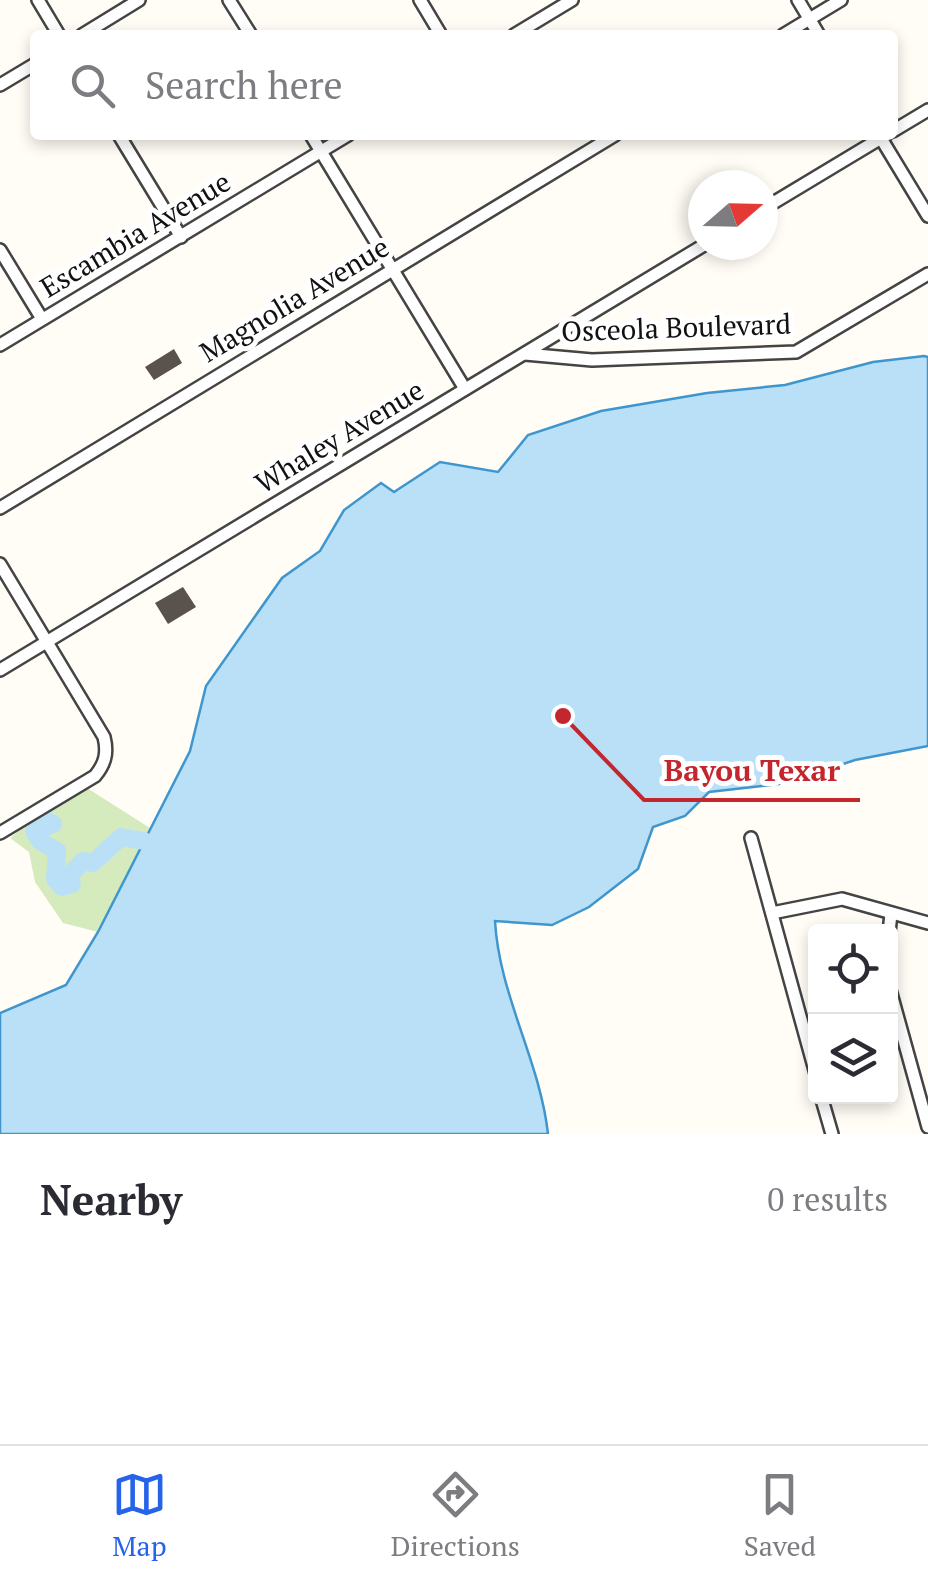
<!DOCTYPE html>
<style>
:root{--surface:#fff;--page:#f7f7f7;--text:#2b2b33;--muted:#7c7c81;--line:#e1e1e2;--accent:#2563eb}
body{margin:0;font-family:"PT Serif",serif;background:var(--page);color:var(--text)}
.controls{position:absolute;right:30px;bottom:30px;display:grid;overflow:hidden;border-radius:10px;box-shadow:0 5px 15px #0003}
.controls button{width:90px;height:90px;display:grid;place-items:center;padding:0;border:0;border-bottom:2px solid var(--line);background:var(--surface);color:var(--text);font:50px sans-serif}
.compass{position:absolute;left:688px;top:170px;width:90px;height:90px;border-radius:50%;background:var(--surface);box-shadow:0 5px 15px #0003;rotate:70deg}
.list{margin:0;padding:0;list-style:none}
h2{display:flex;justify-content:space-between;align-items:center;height:130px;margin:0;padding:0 40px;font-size:42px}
h2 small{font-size:32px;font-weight:400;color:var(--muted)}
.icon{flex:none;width:55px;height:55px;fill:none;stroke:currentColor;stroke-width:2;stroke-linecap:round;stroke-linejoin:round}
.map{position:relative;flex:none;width:928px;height:1134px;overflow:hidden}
.search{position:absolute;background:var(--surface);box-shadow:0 5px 15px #0003;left:30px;right:30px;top:30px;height:110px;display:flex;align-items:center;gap:25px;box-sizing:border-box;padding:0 35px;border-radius:10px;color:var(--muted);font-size:38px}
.sheet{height:310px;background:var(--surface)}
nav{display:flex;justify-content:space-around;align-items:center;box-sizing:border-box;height:140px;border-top:2px solid var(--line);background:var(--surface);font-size:28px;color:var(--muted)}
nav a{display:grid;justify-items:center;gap:5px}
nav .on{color:var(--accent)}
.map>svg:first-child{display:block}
.green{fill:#d5ebbd}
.water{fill:#b9e0f7;stroke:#3f96cf;stroke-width:2.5}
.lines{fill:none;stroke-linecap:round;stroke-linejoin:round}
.river{stroke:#b9e0f7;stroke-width:18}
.building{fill:#5a524d}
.minor-casing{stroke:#444;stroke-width:16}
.minor{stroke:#fff;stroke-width:11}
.labels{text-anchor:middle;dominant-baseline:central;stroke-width:10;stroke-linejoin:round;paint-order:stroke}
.street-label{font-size:28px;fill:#111;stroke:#fff}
.leader{fill:none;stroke:#c4262e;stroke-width:4}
.callout-dot{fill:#c4262e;stroke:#fff;stroke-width:4}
.callout-label{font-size:30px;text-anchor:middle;font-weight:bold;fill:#c4262e;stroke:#fff;stroke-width:10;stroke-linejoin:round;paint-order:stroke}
</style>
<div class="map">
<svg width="928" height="1134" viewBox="0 0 928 1134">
<rect width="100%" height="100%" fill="#fffdf5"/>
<!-- green -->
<path class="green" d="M87 788 150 828 98 932 63 923 35 882 29 852 10 838 46 809Z"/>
<!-- water -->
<path class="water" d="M924 356 928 357V746L855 760 787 783 709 792 685 816 653 827 638 869 589 907 552 925 495 921C499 995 540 1061 548 1134H0V1013L66 985 98 932 190 751 206 686 282 578 320 551 344 510 381 483 394 492 440 462 498 472 528 435 601 411 707 393 785 385 873 362Z"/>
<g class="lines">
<!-- river -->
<path class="river" d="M43 818 53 824 34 831 40 841 57 851 55 879 62 887 72 884 69 876 83 861 93 863 121 837 144 841"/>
</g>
<!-- building -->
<g class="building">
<path d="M174 349 182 363 154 380 145 367Z"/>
<path d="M183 587 196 607 168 624 155 603Z"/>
</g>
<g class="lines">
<!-- minor casing -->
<g class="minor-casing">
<g id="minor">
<path d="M38 0 59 35"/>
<path d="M229 0 251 35"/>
<path d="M420 0 441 35"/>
<path d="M798 0 819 35"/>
<path d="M82 35 139 0"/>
<path d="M514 35 572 0"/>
<path d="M783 35 841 0"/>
<path d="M0 85 35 64"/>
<path d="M893 131 928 110"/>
<path d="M119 135 181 237"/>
<path d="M311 135 465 389"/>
<path d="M879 135 928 216"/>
<path d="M763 209 886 135"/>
<path d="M0 250 42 319"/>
<path d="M0 345 348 135"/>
<path d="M525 354 592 360 796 352 928 274"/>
<path d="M0 508 615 135"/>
<path d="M0 564 104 737C108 753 105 764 95 776L0 833"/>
<path d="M0 670 704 245"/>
<path d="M751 838 816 1074"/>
<path d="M772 913 842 899 928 923"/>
<path d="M889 932 891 914"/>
<path d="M890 990 928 1127"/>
<path d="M821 1096 832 1134"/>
</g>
</g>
<!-- minor -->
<use href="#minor" class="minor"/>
</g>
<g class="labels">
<!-- street labels -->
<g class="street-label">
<text transform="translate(135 234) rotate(-31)">Escambia Avenue</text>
<text transform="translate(294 299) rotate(-31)">Magnolia Avenue</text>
<text transform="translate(676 327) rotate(-2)">Osceola Boulevard</text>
<text transform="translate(339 436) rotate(-31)">Whaley Avenue</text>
</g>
</g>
<!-- callouts -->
<path class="leader" d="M563 716L644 800H860"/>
<circle class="callout-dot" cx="563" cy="716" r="10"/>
<g class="callout-label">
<text x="752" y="781">Bayou Texar</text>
</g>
</svg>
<div class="controls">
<button><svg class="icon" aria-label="locate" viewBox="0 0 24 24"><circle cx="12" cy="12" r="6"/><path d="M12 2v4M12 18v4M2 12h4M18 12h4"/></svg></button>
<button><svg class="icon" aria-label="layers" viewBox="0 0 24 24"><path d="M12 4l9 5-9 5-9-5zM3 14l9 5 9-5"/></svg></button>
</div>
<svg class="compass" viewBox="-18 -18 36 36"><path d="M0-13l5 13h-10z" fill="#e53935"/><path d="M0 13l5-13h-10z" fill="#7c7c81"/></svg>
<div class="search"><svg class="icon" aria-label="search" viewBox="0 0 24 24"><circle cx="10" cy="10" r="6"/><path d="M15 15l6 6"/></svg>Search here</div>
</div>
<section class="sheet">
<h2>Nearby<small>0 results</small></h2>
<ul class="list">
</ul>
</section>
<nav>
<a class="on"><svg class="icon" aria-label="map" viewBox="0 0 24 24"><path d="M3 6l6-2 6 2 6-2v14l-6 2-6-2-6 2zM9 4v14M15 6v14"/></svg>Map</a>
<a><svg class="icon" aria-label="directions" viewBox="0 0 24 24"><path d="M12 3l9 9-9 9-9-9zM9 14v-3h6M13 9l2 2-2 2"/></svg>Directions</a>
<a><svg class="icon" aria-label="saved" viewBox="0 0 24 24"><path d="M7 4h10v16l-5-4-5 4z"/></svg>Saved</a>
</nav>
